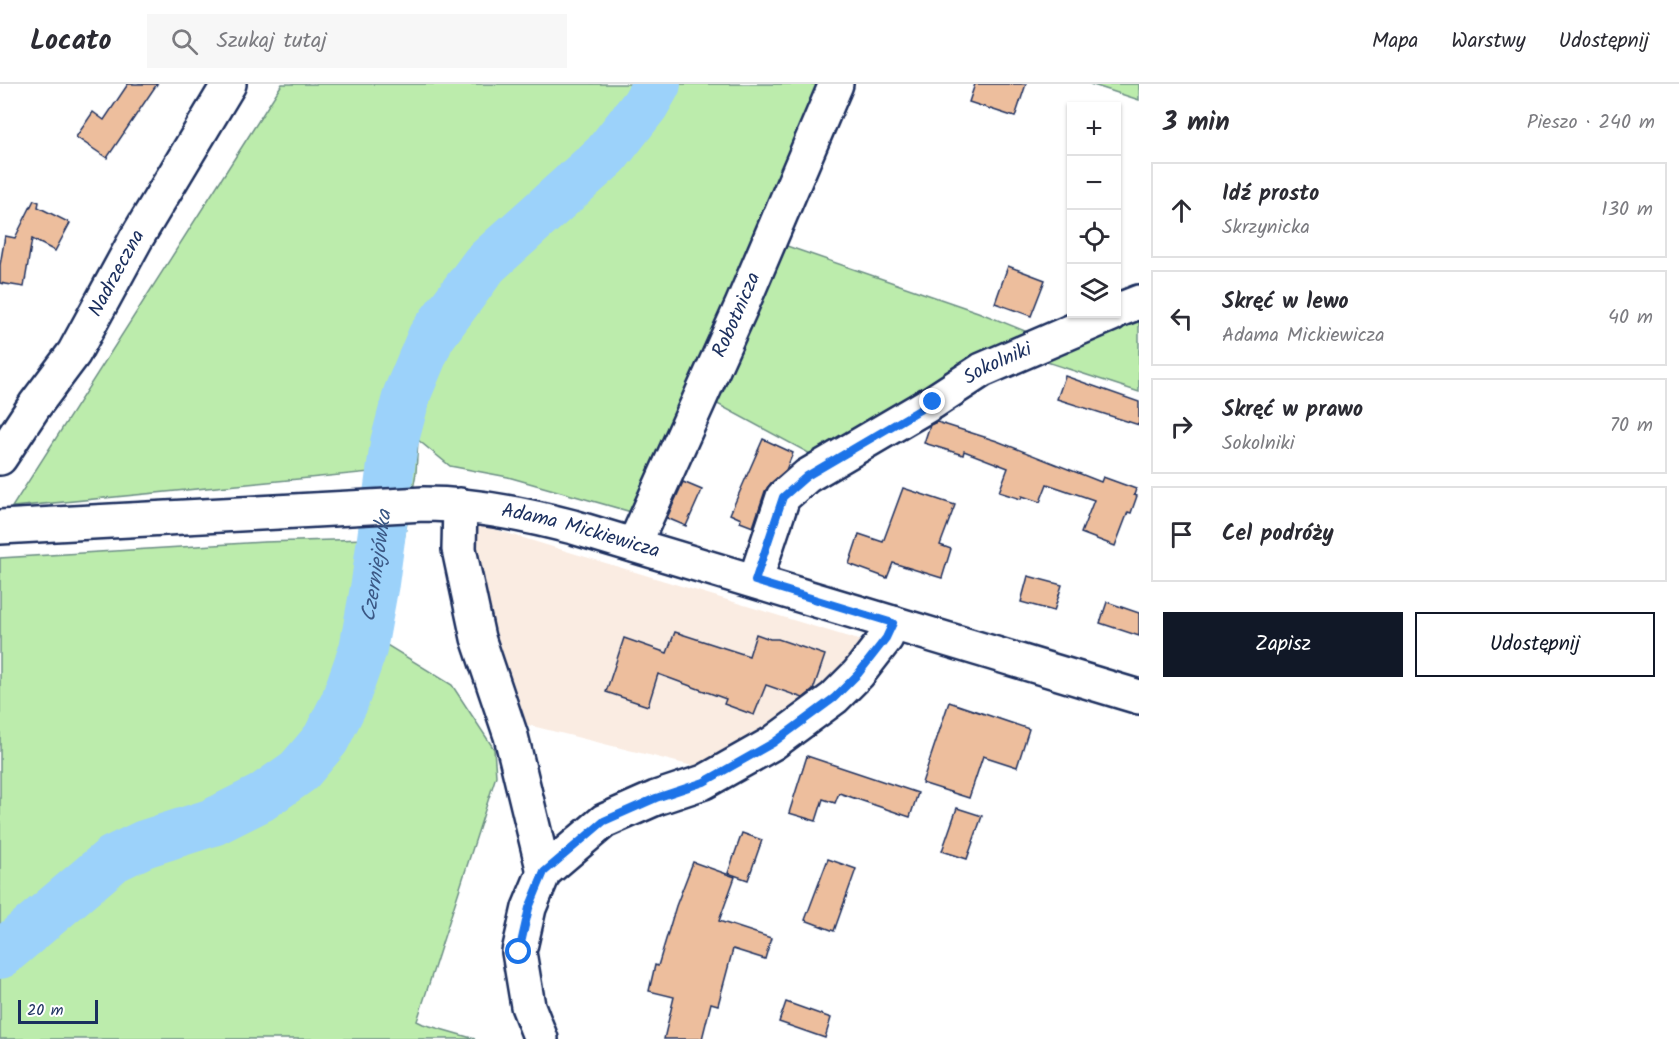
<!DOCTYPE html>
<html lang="pl">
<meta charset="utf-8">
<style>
:root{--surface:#fff;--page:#f7f7f7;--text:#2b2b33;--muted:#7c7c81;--line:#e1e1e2;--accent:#111827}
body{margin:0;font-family:Kalam,sans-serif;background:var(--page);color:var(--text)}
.controls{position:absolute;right:18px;top:18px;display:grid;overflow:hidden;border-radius:0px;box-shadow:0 2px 4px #0004}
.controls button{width:54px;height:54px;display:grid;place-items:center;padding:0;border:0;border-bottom:2px solid var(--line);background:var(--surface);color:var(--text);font:30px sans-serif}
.scale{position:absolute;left:18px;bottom:15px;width:80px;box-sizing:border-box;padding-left:6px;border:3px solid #1b2f5e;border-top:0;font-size:16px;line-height:21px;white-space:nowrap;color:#1b2f5e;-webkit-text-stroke:4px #fff;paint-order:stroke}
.stop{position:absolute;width:18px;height:18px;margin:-14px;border:4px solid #1a73e8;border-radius:50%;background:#fff}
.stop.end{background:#1a73e8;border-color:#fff;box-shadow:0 2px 6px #0008}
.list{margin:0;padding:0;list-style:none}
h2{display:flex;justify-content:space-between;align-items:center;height:78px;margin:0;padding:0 24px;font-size:26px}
h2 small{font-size:20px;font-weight:400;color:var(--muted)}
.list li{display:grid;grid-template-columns:39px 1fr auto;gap:18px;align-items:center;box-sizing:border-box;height:96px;margin:0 12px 12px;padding:0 12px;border:2px solid var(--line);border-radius:0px}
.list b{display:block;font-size:22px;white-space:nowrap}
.list p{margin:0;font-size:20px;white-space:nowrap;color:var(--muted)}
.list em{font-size:20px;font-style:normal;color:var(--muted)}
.actions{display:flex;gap:12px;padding:18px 24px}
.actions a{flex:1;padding:14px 0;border:2px solid var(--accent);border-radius:0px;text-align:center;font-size:21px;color:var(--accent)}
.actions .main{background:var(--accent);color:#fff}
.icon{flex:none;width:33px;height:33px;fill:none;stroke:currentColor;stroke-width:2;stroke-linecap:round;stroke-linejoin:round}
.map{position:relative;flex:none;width:1139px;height:955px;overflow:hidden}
header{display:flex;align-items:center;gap:36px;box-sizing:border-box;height:84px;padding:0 30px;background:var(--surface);border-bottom:2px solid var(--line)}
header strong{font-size:28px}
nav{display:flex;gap:33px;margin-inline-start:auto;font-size:21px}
.search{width:420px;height:54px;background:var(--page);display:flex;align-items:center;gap:15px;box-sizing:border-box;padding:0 21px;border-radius:0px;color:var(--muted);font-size:22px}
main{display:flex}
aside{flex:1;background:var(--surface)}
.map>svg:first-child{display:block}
.built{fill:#faece2}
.green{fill:#bcecac;stroke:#6c8e85;stroke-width:1.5}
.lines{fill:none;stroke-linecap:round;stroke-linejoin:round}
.river{stroke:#9cd2fa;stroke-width:48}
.building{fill:#edbe9d;stroke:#1b2f5e;stroke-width:1.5}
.minor-casing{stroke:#1b2f5e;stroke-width:38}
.minor{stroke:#fff;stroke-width:33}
.route{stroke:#1a73e8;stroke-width:8}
.labels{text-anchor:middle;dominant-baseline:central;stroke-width:5;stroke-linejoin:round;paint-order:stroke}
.street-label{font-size:20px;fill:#1b2f5e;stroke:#fff}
.water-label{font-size:21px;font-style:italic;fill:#3b5885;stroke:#fff}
</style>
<header>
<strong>Locato</strong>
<div class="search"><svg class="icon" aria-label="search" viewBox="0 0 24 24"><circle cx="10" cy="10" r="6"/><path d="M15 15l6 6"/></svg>Szukaj tutaj</div>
<nav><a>Mapa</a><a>Warstwy</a><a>Udostępnij</a></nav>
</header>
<main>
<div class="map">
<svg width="1139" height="955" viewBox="0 0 1139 955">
<rect width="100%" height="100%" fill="#fff"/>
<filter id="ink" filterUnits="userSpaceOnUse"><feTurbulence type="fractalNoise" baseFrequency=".0167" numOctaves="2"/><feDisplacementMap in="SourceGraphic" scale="12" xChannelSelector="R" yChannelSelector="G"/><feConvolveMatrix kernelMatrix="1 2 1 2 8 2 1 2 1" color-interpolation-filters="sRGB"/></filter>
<g filter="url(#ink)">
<!-- built -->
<path class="built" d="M471 438 865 558 820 616 701 684 520 639 483 522Z"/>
<!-- green -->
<g class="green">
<path d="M282 0H822L635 429 508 393 450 382 418 356 416 389 385 560 452 601 494 665 496 692 417 937 423 940 475 955H0V474L264 458 367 455 370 388 12 423Z"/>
<path d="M1090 0H1139V16Z"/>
<path d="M781 160 978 228 1035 251 816 373 710 316Z"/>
<path d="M1139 226V308L1038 275Z"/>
</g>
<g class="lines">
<!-- river -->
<path class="river" id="s1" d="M0 871 113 775 144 760 213 738 261 714 299 687 326 655 344 619 363 565 375 499 394 359 407 310 431 253 485 180 606 71 645 21 657 0"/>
</g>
<!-- building -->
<g class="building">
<path d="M128 0H157L107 74 76 53 93 28 104 36Z"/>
<path d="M975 0H1026L1015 33 969 18Z"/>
<path d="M34 116 39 118 38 123 70 139 55 167 32 155 24 203 0 199V181L5 152 15 154Z"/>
<path d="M1008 182 1045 196 1031 232 995 219Z"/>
<path d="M1065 292 1139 318V341L1057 315Z"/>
<path d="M937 338 997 357 1101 398 1103 393 1136 405 1134 411 1137 412 1131 429 1128 428 1115 462 1081 449 1094 416 1047 400 1040 418 1022 412 1021 415 999 408 1008 384 964 367 963 371 924 359 930 341Z"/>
<path d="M763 355 793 369 786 386 771 399 765 407 753 443 740 438 741 435 730 430Z"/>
<path d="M683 398 702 406 686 442 667 434Z"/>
<path d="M903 404 955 421 940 461 951 465 942 494 893 479 887 494 849 480 859 450 883 458Z"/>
<path d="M1028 492 1062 501 1054 527 1021 518Z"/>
<path d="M1107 518 1139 529V552L1100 539Z"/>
<path d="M675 548 749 572 756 550 770 555H778L825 571 813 606 803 614 766 601 754 631 724 620 726 615 658 590 648 622 606 608 624 554 667 569Z"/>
<path d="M949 618 1029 645 1017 683 983 672 969 714 922 699Z"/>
<path d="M807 672 918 709 910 733 839 709 835 719 823 715 816 737 789 729Z"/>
<path d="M957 724 982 732 967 775 942 767Z"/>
<path d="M742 749 762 756 748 796 728 789Z"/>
<path d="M828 775 856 785 834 847 805 836Z"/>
<path d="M693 778 735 793 719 837 771 854 765 875 733 865 718 921 711 919 702 955H664L674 913 649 907 655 881 658 882 676 822Z"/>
<path d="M786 918 831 934 825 954 779 938Z"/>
</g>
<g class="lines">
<!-- minor casing -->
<g class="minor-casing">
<g id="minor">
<path d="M1116 227 1139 218"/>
<path id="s2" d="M0 374 35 321 74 269 136 155 229 0"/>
<path d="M460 421 459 465 478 554 511 652 544 788"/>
<path id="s3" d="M0 443 424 420C475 420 524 430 573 443L1139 613"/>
<path id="s4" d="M634 461 742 221 836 0"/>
<path id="s5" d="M755 497 783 413 807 392 933 318 982 286 1112 230"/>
<path d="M541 955 528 922 519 868 529 824 544 788 604 737 656 714 704 698 773 659 834 614 858 590 886 554 893 539"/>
</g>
</g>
<!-- minor -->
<use href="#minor" class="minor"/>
</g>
</g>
<g class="lines" filter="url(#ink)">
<!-- route -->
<path class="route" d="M519 868 529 824 544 788 604 737 656 714 704 698 773 659 834 614 858 590 886 554 893 539 755 497 783 413 807 392 933 318"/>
</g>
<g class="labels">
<!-- street labels -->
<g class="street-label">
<text stroke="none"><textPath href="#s2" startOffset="219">Nadrzeczna</textPath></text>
<text stroke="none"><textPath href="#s4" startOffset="252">Robotnicza</textPath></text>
<text stroke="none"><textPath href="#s5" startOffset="342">Sokolniki</textPath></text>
<text stroke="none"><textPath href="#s3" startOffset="584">Adama Mickiewicza</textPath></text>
</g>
<!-- water labels -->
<g class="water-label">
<text stroke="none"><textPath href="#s1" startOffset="579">Czerniejówka</textPath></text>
</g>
</g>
</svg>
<div class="controls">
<button>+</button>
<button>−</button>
<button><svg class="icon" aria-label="locate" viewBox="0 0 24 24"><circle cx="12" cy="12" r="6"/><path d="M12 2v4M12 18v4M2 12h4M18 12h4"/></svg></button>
<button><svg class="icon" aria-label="layers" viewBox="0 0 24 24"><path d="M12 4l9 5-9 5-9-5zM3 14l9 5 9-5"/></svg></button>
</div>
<div class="scale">20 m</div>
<div class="stop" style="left:519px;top:868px"></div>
<div class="stop end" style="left:933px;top:318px"></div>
</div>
<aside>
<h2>3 min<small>Pieszo · 240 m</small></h2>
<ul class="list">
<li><svg class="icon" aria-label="ahead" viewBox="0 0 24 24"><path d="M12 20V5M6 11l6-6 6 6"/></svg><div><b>Idź prosto</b><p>Skrzynicka</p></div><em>130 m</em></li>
<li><svg class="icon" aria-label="left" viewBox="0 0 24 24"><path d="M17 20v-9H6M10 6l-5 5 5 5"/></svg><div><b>Skręć w lewo</b><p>Adama Mickiewicza</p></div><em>40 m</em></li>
<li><svg class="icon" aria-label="right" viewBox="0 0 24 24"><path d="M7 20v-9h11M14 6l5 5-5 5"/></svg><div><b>Skręć w prawo</b><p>Sokolniki</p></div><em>70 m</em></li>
<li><svg class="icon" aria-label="arrive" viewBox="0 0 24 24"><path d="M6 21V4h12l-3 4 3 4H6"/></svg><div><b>Cel podróży</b></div></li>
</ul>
<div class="actions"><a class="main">Zapisz</a><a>Udostępnij</a></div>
</aside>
</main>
